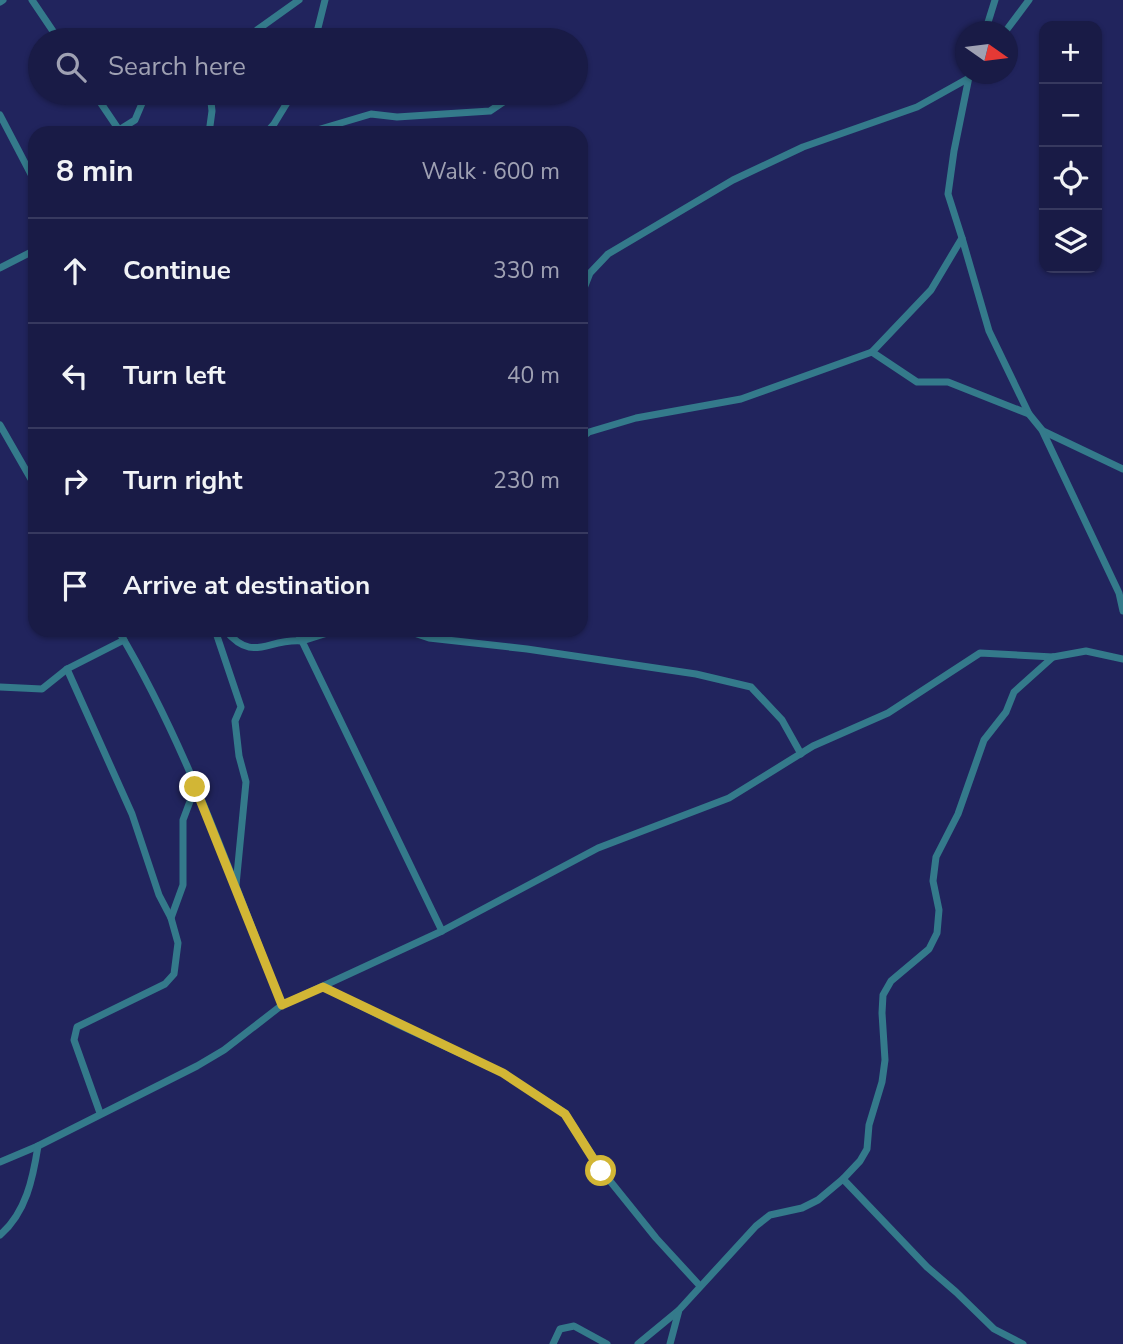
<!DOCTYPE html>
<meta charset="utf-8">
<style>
:root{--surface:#191b46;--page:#262851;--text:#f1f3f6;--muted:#9fa1b3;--line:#37395f}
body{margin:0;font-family:"Nunito Sans",sans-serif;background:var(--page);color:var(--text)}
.controls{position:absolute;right:21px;top:21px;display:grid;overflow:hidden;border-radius:14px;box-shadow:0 2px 5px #0004}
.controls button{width:63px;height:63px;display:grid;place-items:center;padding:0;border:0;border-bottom:2px solid var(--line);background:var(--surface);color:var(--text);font:35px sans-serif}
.compass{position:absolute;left:955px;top:21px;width:63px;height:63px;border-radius:50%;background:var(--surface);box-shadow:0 2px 5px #0004;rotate:104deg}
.stop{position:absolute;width:21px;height:21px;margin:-16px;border:5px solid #d2b635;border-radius:50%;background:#fff}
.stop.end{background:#d2b635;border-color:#fff;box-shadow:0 2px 7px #0008}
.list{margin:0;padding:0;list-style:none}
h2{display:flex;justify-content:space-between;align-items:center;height:91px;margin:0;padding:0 28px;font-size:30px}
h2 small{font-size:23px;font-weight:400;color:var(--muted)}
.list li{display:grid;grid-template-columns:46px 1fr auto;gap:21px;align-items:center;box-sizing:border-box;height:105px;padding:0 28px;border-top:2px solid var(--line)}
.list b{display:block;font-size:26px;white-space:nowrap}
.list em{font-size:23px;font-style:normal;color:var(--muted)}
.icon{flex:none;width:38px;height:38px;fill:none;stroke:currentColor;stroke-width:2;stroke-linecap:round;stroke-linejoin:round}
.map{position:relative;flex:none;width:1123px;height:1344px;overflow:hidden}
.search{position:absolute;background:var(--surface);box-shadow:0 2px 5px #0004;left:28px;top:28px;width:560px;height:77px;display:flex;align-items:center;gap:18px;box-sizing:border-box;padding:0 24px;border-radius:38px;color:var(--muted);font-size:26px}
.panel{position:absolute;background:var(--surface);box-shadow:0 2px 5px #0004;left:28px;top:126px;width:560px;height:511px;border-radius:21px}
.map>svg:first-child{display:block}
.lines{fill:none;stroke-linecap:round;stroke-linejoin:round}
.minor{stroke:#347a8b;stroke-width:7}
.route{stroke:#d2b635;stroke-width:9}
</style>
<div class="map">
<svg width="1123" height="1344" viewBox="0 0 1123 1344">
<rect width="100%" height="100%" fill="#21245d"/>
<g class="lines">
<!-- minor -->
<g class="minor">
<path d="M32 0 59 40"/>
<path d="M0 2 3 0"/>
<path d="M985 32 995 0"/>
<path d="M1005 32 1029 0"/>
<path d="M243 40 299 0"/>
<path d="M315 40 325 0"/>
<path d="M576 75 579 74"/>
<path d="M94 93 121 133"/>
<path d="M0 115 35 182"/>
<path d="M119 130 135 120 143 101 149 93"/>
<path d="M209 133 212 111 210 93"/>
<path d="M266 133 274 124 293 93"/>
<path d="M307 133 371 114 397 117 490 111 511 97 524 93"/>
<path d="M962 238 989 331 1029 414"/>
<path d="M0 268 35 250"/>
<path d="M581 296 590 273 608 254 733 180 803 147 917 107 969 78 972 74"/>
<path d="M872 352 931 290 962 238 948 194 954 151 969 77"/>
<path d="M0 425 35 486"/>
<path d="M1043 431 1123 469"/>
<path d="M581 438 589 432 636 418 741 399 872 352 917 382H948L1029 414 1042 430 1119 593 1123 611"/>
<path d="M118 630C188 747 232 879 282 1005"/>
<path d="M215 630 241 707 235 721 239 756 246 782 236 885"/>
<path d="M225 630C254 664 266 638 302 641"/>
<path d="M296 630 302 641"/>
<path d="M337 630 302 641 442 931"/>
<path d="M405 630 429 638 527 649 696 674 751 687 782 720 801 754"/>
<path d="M67 669 132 814 159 895 171 918"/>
<path d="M0 687 42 689 67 669 124 640"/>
<path d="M323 987 399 1025 503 1073 565 1113 602 1171 656 1238 700 1286"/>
<path d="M100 1113 74 1040 77 1027 165 984 174 974 178 943 171 918 183 885V820L195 788"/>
<path d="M0 1162 38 1146 197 1066 224 1050 282 1005 442 931 598 848 729 798 813 746 888 713 980 653 1053 657 1086 651 1123 659"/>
<path d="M843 1179 927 1267 956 1292 994 1329 1023 1344"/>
<path d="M0 1235C26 1213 33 1178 38 1146"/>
<path d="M553 1344 560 1329 574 1326 607 1344"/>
<path d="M638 1344 678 1311"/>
<path d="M670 1344 679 1310 756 1226 770 1215 802 1208 818 1200 843 1179 860 1161 867 1149 869 1125 882 1082 885 1060 882 1013 883 995 891 981 929 949 937 933 939 910 933 881 936 857 958 814 984 740 1006 712 1014 692 1053 657"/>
</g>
</g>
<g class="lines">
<!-- route -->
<path class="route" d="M195 787 282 1005 323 987 503 1073 565 1114 601 1171"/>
</g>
</svg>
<div class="controls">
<button>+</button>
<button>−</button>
<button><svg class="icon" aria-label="locate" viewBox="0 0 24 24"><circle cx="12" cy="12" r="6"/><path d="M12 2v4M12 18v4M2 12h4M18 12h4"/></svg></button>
<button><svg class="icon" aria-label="layers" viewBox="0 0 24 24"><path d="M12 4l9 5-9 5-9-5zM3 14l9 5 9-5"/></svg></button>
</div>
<svg class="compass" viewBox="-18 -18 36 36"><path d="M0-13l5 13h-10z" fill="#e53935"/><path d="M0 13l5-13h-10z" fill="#9fa1b3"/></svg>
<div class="stop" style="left:601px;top:1171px"></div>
<div class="stop end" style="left:195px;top:787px"></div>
<div class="search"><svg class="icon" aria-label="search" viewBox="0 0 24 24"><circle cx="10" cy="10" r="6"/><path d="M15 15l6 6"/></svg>Search here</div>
<section class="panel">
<h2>8 min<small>Walk · 600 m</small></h2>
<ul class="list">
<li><svg class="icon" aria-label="ahead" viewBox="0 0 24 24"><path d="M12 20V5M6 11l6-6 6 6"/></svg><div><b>Continue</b></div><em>330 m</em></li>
<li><svg class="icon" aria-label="left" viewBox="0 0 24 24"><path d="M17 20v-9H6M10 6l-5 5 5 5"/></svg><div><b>Turn left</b></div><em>40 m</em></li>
<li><svg class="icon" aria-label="right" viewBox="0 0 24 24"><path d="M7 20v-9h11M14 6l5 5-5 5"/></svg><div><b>Turn right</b></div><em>230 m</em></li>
<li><svg class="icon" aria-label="arrive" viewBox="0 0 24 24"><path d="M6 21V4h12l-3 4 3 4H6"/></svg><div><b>Arrive at destination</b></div></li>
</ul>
</section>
</div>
